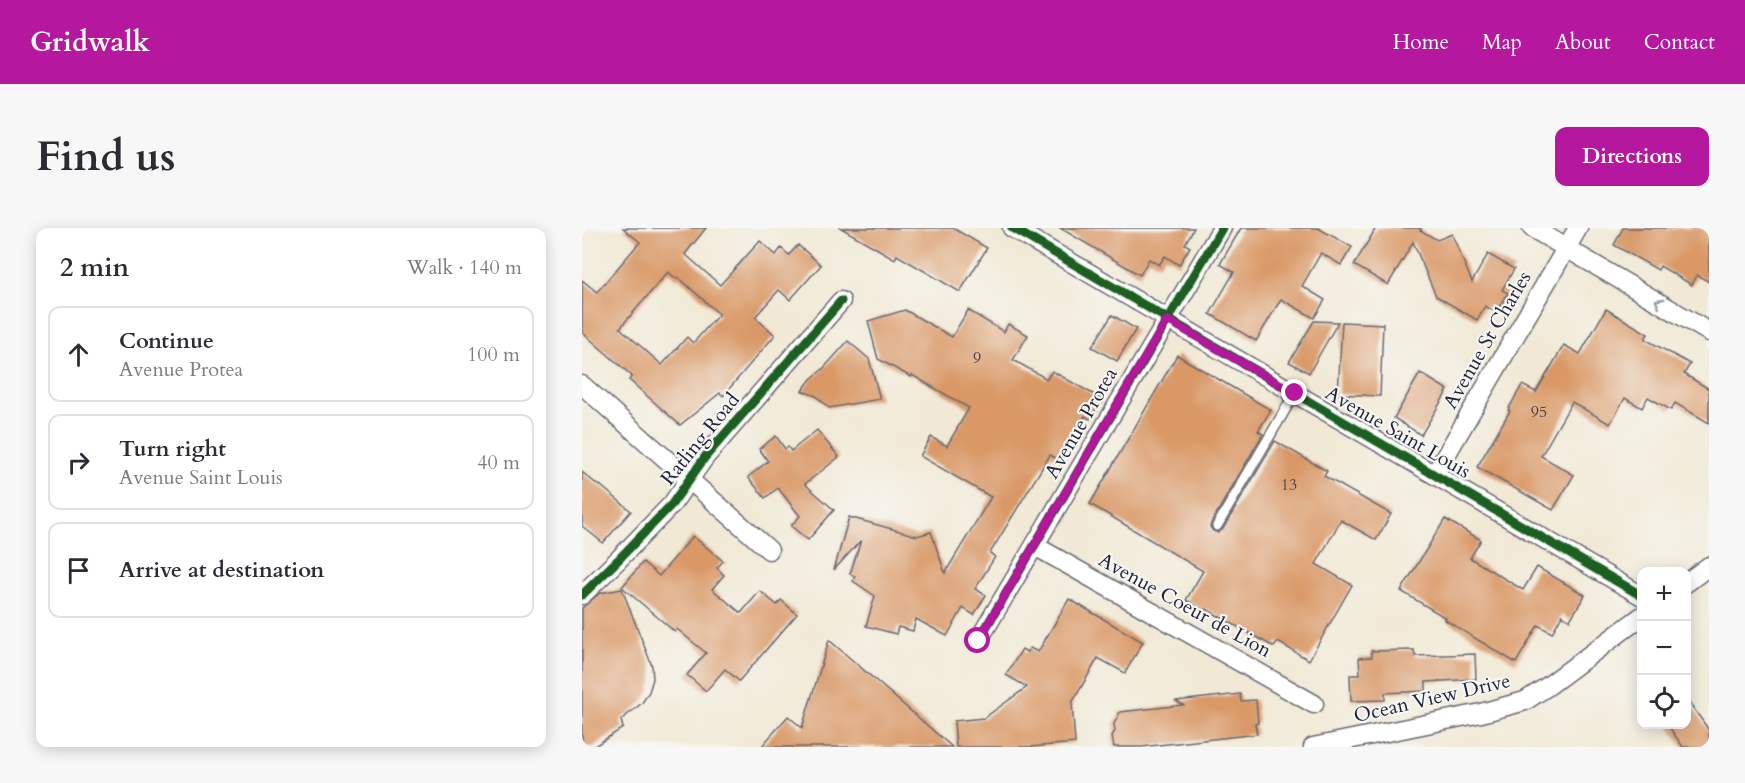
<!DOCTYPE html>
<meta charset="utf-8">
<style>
:root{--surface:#fff;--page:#f7f7f7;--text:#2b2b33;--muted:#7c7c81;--line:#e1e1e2;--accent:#b5179e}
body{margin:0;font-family:Cardo,serif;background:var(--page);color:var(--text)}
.controls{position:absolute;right:18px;bottom:18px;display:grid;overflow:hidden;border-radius:12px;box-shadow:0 3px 15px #0003}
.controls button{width:54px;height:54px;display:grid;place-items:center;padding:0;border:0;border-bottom:2px solid var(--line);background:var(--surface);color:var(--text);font:30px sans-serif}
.stop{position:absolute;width:18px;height:18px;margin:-14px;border:4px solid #b5179e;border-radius:50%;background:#fff}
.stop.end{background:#b5179e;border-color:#fff;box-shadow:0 2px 6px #0008}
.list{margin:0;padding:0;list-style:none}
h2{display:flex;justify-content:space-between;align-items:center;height:78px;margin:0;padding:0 24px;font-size:26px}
h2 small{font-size:20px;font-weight:400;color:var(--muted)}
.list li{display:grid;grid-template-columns:39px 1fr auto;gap:18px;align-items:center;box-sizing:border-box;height:96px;margin:0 12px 12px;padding:0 12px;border:2px solid var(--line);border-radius:12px}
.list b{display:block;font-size:22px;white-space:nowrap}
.list p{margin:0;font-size:20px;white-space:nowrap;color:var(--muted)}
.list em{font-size:20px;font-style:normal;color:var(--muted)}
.icon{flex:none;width:33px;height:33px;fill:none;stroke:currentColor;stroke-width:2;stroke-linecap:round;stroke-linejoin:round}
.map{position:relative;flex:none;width:1127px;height:519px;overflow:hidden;border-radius:12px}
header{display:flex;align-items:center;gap:36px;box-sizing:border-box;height:84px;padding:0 30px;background:var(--accent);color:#fff}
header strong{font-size:28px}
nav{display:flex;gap:33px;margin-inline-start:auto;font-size:21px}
.intro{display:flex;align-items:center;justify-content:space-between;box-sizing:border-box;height:144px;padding:0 36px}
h1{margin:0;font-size:42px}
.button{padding:15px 27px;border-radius:12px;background:var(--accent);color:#fff;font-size:21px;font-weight:700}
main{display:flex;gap:36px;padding:0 36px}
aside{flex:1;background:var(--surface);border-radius:12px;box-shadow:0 3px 15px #0003}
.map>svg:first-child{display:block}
.building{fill:#d99866;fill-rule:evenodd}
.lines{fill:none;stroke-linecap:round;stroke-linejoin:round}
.service-casing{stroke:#6a6871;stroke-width:12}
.minor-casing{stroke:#6a6871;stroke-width:21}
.service{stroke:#fff;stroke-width:9}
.minor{stroke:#fff;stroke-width:18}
.cycleway-casing{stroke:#f6f6f2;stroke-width:13}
.cycleway{stroke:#1b5e20;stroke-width:9}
.oneway{stroke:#9c9ca7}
.route{stroke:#b5179e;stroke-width:8}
.labels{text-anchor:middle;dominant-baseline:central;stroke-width:4.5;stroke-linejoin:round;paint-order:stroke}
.number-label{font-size:16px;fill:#504046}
.street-label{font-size:20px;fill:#22223b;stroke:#f6f6f2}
</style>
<header>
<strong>Gridwalk</strong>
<nav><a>Home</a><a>Map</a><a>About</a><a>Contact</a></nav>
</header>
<div class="intro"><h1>Find us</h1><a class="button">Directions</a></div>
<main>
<aside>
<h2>2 min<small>Walk · 140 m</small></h2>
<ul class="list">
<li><svg class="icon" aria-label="ahead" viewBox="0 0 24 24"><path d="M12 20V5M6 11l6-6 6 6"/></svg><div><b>Continue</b><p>Avenue Protea</p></div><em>100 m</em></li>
<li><svg class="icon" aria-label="right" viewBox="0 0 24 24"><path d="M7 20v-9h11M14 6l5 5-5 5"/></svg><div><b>Turn right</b><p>Avenue Saint Louis</p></div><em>40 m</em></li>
<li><svg class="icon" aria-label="arrive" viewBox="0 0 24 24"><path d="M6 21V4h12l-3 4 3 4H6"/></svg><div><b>Arrive at destination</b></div></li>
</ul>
</aside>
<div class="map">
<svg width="1127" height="519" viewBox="0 0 1127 519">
<rect width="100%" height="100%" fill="#f6f6f2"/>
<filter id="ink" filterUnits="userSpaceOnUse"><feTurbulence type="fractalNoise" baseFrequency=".0167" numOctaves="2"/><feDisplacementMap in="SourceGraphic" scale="12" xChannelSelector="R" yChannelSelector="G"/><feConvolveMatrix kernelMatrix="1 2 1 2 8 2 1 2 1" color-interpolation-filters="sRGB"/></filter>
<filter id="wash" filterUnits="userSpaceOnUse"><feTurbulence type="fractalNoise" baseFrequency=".008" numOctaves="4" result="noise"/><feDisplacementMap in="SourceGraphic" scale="24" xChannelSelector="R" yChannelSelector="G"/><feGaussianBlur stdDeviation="1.35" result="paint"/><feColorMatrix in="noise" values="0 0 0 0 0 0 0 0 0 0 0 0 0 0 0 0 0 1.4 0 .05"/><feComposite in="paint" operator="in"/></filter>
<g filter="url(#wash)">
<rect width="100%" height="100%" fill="#f1e9d5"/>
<g id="blocks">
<!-- building -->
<g class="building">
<path d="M41 0H124L103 26 138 57 178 13 194 27 199 20 207 27 216 17 239 37 208 72 197 62 173 89 193 107 141 168 138 165 98 197 47 152 50 148 0 104V52L15 64 58 14ZM86 44 95 51 96 49 137 86 111 115 105 109 80 137 38 100Z"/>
<path d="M259 0H371L405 20 378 64 315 27 313 31Z"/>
<path d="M478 0H612L603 16 608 19 597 37 583 28 577 37 567 31 558 47Z"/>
<path d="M659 0H736L770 19 759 37 739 25 720 58 743 72 732 90 699 71 674 113 628 86 652 44 638 36Z"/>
<path d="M794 0H839L838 2 855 12 870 6 890 54 906 26 932 41 920 62 926 65 914 84 903 78 895 92 854 68 831 14 806 57 772 37Z"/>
<path d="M1041 0H1127V54L1115 47 1110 57 1078 38 1076 42 1032 17Z"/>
<path d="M1024 81 1066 106 1063 111 1108 136 1102 146 1127 161V195L1093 175 1089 182 1066 169 1060 180 1043 170 1028 196 990 174 959 228 992 247 971 282 895 239 928 183 926 182 940 157 954 164 982 117 998 126Z"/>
<path d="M323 82 370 109 386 82 422 104 426 96 446 107 431 132 465 151 470 143 520 171 508 191 503 188 477 232 468 227 408 325 413 329 393 361 404 367 392 387 381 380 365 408 334 391 331 403 316 399 314 406 284 398 293 368 271 353 273 348 268 346 279 312 252 342 267 289 335 308 349 304 363 345 409 269 338 228 349 209 365 218 387 180 330 147 329 149 296 131 286 93Z"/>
<path d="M530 87 554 101 535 133 510 119Z"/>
<path d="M732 93 756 94 727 145 707 134Z"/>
<path d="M760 94 801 96 798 168 756 166Z"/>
<path d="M266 113 287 131 298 171 247 180 234 168 220 163 229 151 241 141Z"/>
<path d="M595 127 689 182 676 203 681 206 629 295 628 299 631 303 636 305 641 301 693 213 745 243 742 248 809 286 794 312 759 292 734 336 770 357 727 432 696 414 692 419 624 381 623 383 604 372 621 343 508 276Z"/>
<path d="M838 145 866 162 839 207 812 190Z"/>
<path d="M235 202 257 229 223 256 252 282 226 312 209 298 218 288 196 260 183 270 166 249 186 233 177 221 194 208 203 221 206 219 209 223Z"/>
<path d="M0 244 17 258 18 257 49 283 21 315 0 298Z"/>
<path d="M863 291 899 312 888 330 941 362 955 339 1003 367 988 392 980 387 970 405 956 397 934 435 863 392 864 390 819 363Z"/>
<path d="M111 308 141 333 135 340 142 347 130 361 159 385 178 363 195 377 199 372 215 386 157 453 143 441 124 463 105 447 124 425 95 401 93 404 40 359 61 334 77 348Z"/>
<path d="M40 361 70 438 71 451 67 464 60 475 39 492 41 500 11 519H0V380L18 365Z"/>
<path d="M487 371 561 414 543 445 516 430 490 475 493 515 447 519H374L372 493 402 490 445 459 424 447 440 421 445 424 448 420 456 424Z"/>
<path d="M247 412 284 444 370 519H179L206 488 220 500Z"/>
<path d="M832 422 833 428 893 426 894 451 844 454V463L803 465V472L769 473 768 447H778L777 430 790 429 789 423Z"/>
<path d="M658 466 659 473 674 472 676 495 673 496 675 506 559 519H532L530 508 533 503 532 496 538 484 601 477 594 473Z"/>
<path d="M1104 470 1127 502V519H1101L1085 496H1104Z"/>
</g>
</g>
</g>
<g filter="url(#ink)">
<use href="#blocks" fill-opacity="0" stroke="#6a6871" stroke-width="1.5"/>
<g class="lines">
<!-- service casing -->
<g class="service-casing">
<path id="service" d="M635 298 713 165"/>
</g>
<!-- minor casing -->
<g class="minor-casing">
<g id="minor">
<path d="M430 0 1060 368"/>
<path d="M950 0 1127 104"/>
<path d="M0 157 187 322"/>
<path d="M853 246 996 0"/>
<path d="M453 318 732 476"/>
<path d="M1104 355 1127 338"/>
<path d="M0 367 36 332 90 276 123 229 259 73"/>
<path d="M396 413 640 0"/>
<path d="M731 519 899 485 943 473 966 458 1060 388"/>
</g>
</g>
<!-- service -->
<use href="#service" class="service"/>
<!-- minor -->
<use href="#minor" class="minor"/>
<!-- cycleway casing -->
<g class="cycleway-casing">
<g id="cycleway">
<path d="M430 0 1060 368"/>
<path d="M0 367 36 332 90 276 123 229 259 73"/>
<path d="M396 413 640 0"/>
</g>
</g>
<!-- cycleway -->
<use href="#cycleway" class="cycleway"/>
</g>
<!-- one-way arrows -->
<defs><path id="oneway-chevron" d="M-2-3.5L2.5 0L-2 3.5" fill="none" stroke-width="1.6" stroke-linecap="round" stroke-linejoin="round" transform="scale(1.5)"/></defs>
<use class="oneway" href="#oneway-chevron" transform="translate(1077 74) rotate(-149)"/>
</g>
<g class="lines" filter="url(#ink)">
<!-- route -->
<path class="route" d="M396 413 585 92 713 165"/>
</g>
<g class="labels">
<!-- number labels -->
<g class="number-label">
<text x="395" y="130">9</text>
<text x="957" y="184">95</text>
<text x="707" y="257">13</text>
</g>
<!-- street labels -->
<g class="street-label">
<text transform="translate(905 112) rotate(-60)">Avenue St Charles</text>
<text transform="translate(499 195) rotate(-60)">Avenue Protea</text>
<text transform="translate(816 204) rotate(30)">Avenue Saint Louis</text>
<text transform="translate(118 211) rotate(-51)">Ratling Road</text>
<text transform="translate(603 377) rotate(29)">Avenue Coeur de Lion</text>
<text transform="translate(850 470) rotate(-13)">Ocean View Drive</text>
</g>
</g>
</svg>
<div class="controls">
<button>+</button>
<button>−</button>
<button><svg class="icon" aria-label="locate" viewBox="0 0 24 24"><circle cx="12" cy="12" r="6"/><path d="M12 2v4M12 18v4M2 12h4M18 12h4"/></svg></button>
</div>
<div class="stop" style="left:396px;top:413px"></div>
<div class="stop end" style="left:713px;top:165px"></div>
</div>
</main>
